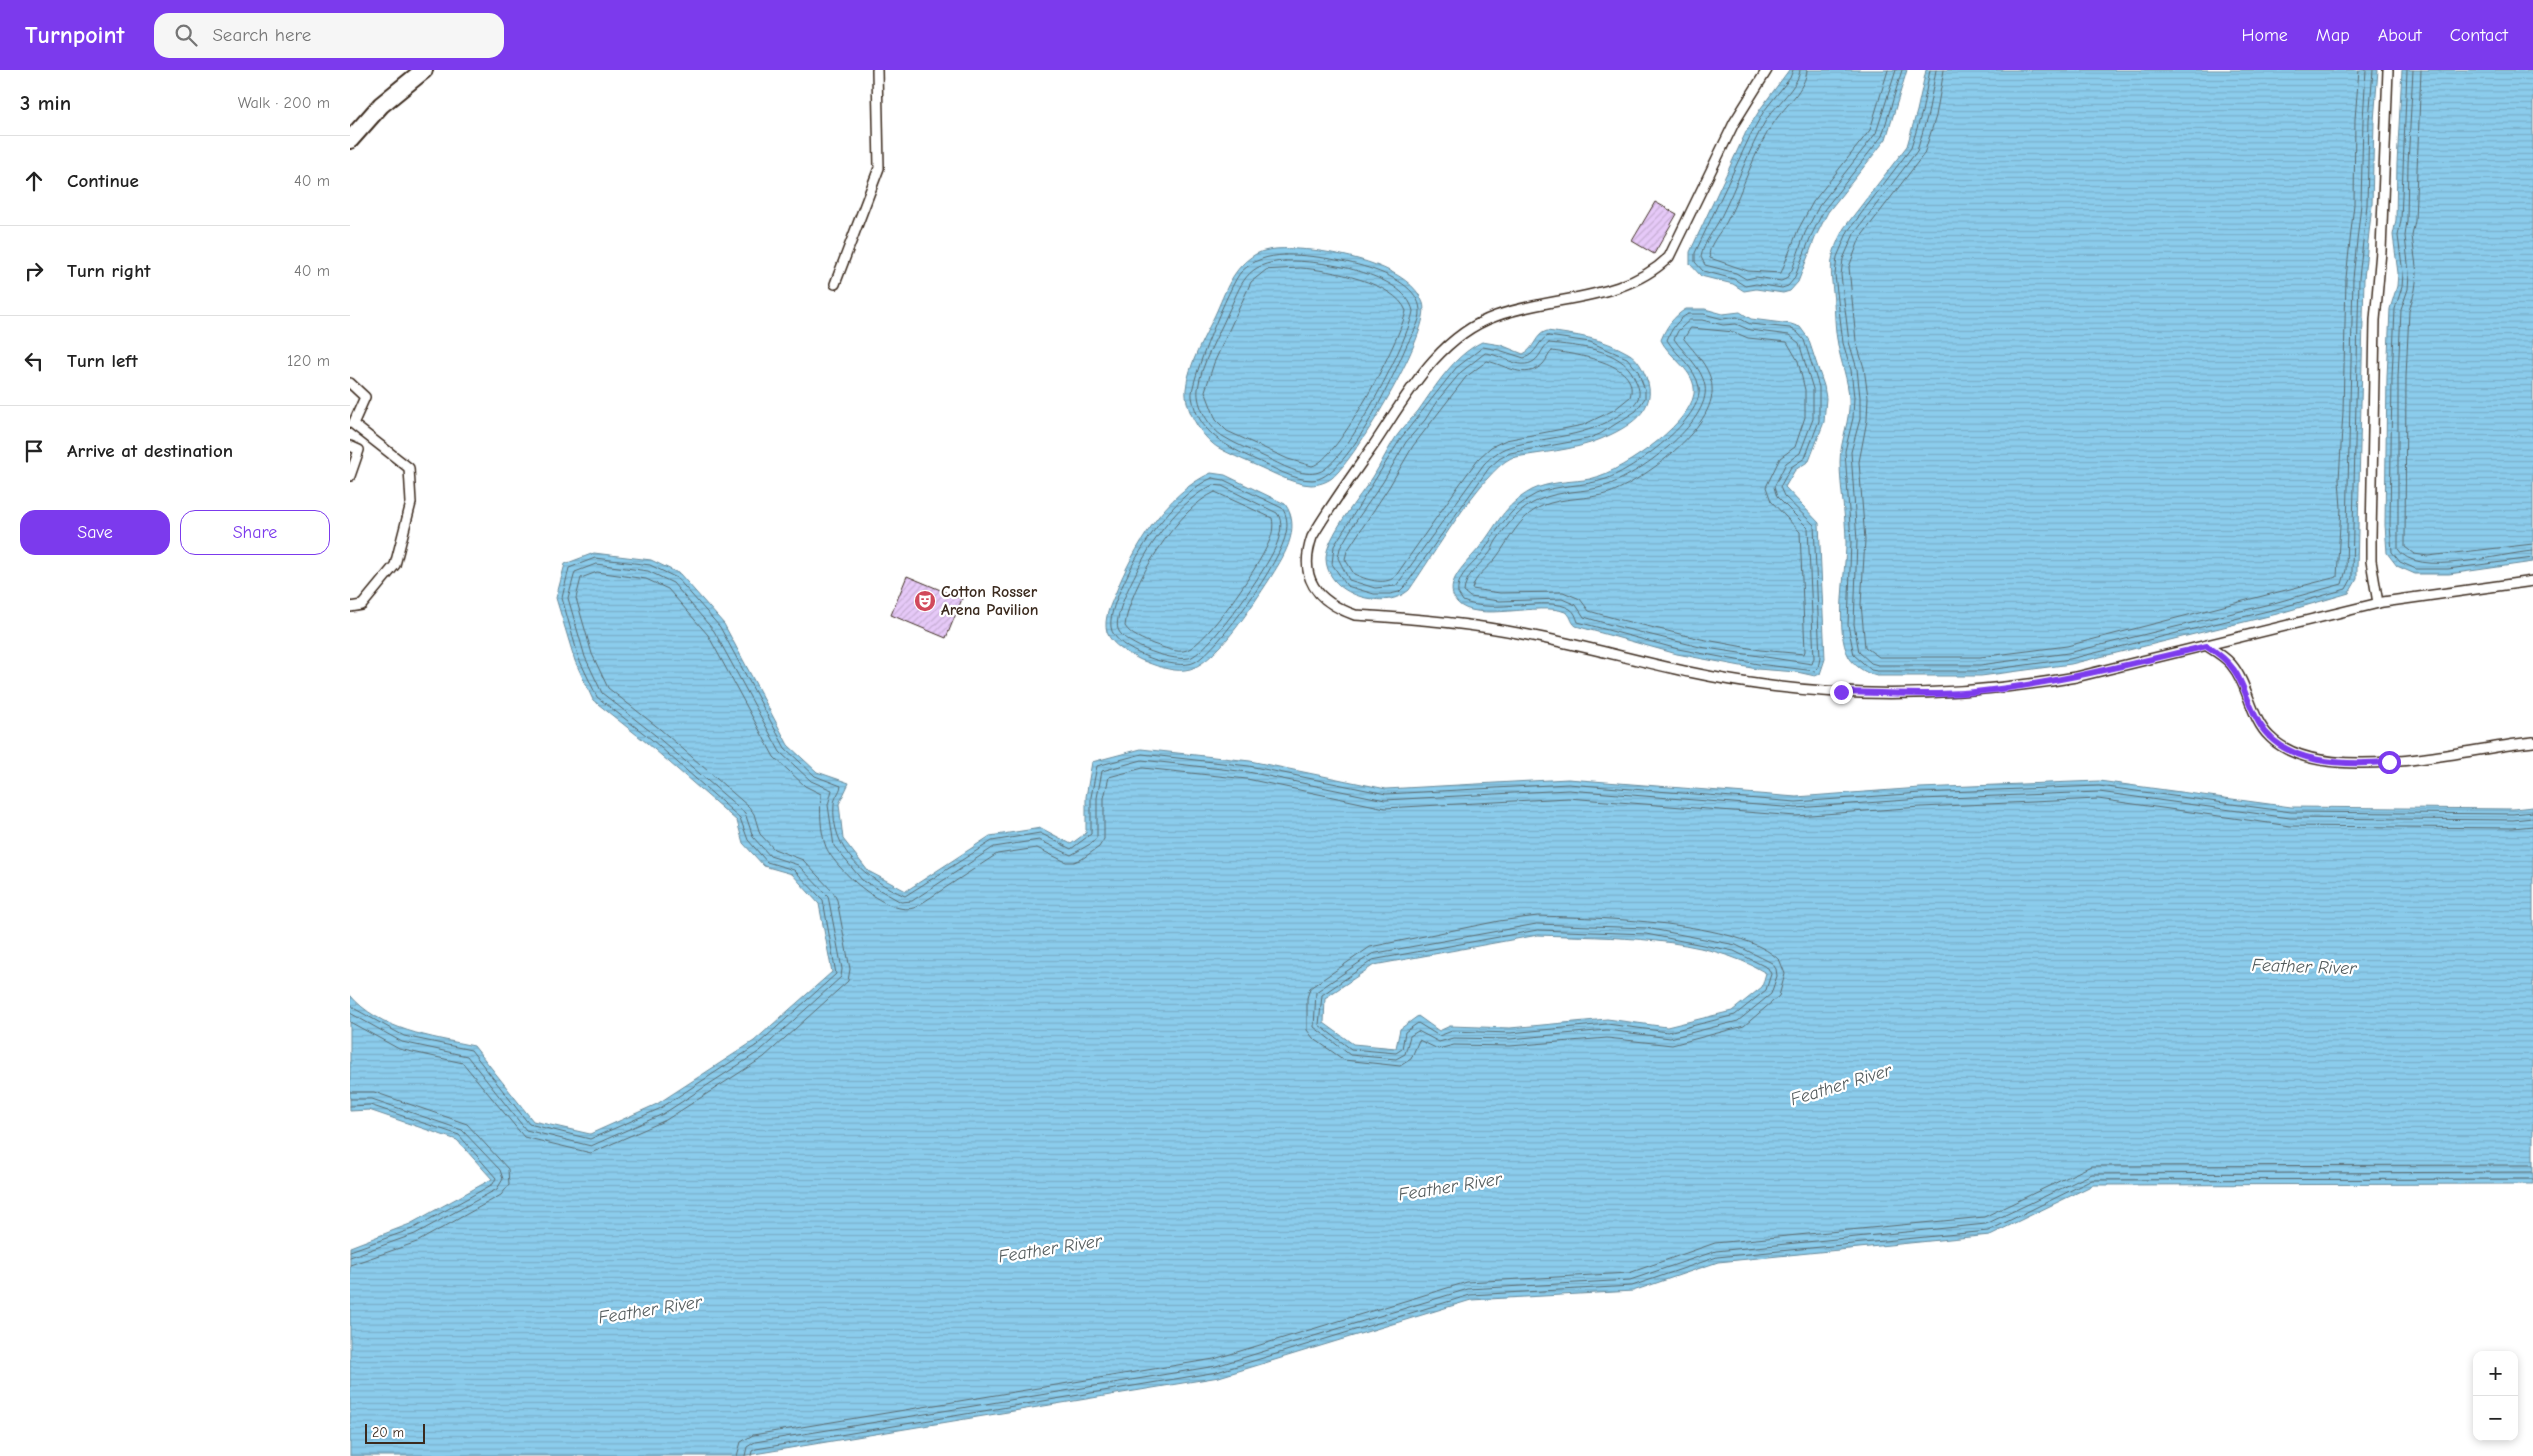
<!DOCTYPE html>
<meta charset="utf-8">
<style>
:root{--surface:#fff;--page:#f6f6f6;--text:#222;--muted:#767676;--line:#e0e0e0;--accent:#7c3aed}
body{margin:0;font-family:"Comic Neue",sans-serif;background:var(--page);color:var(--text)}
.controls{position:absolute;right:15px;bottom:15px;display:grid;overflow:hidden;border-radius:10px;box-shadow:0 2px 8px #0003}
.controls button{width:45px;height:45px;display:grid;place-items:center;padding:0;border:0;border-bottom:1px solid var(--line);background:var(--surface);color:var(--text);font:25px sans-serif}
.scale{position:absolute;left:15px;bottom:12px;width:60px;box-sizing:border-box;padding-left:5px;border:2px solid #3b2a1e;border-top:0;font-size:14px;line-height:18px;white-space:nowrap;color:#3b2a1e;-webkit-text-stroke:4px #fff;paint-order:stroke}
.stop{position:absolute;width:15px;height:15px;margin:-11px;border:4px solid #7c3aed;border-radius:50%;background:#fff}
.stop.end{background:#7c3aed;border-color:#fff;box-shadow:0 1px 5px #0008}
.list{margin:0;padding:0;list-style:none}
h2{display:flex;justify-content:space-between;align-items:center;height:65px;margin:0;padding:0 20px;font-size:21px}
h2 small{font-size:16px;font-weight:400;color:var(--muted)}
.list li{display:grid;grid-template-columns:32px 1fr auto;gap:15px;align-items:center;box-sizing:border-box;height:90px;padding:0 20px;border-top:1px solid var(--line)}
.list b{display:block;font-size:19px;white-space:nowrap}
.list em{font-size:16px;font-style:normal;color:var(--muted)}
.actions{display:flex;gap:10px;padding:15px 20px}
.actions a{flex:1;padding:11px 0;border:1px solid var(--accent);border-radius:15px;text-align:center;font-size:18px;color:var(--accent)}
.actions .main{background:var(--accent);color:#fff}
.icon{flex:none;width:28px;height:28px;fill:none;stroke:currentColor;stroke-width:2;stroke-linecap:round;stroke-linejoin:round}
.map{position:relative;flex:none;width:2183px;height:1386px;overflow:hidden}
header{display:flex;align-items:center;gap:30px;box-sizing:border-box;height:70px;padding:0 25px;background:var(--accent);color:#fff}
header strong{font-size:24px}
nav{display:flex;gap:28px;margin-inline-start:auto;font-size:18px}
.search{width:350px;height:45px;background:var(--page);display:flex;align-items:center;gap:12px;box-sizing:border-box;padding:0 18px;border-radius:15px;color:var(--muted);font-size:19px}
main{display:flex}
aside{flex:1;background:var(--surface)}
.map>svg:first-child{display:block}
.water{fill:url(#water-rules);stroke:#6b8b9a;fill-rule:evenodd}
.lines{fill:none;stroke-linecap:round;stroke-linejoin:round}
.shore{stroke:#5b6b70;stroke-width:1}
.building{fill:url(#building-hatch);stroke:#3b2a1e}
.service-casing{stroke:#3b2a1e;stroke-width:12}
.minor-casing{stroke:#3b2a1e;stroke-width:20}
.service{stroke:#fff;stroke-width:9}
.minor{stroke:#fff;stroke-width:16}
.route{stroke:#7c3aed;stroke-width:6}
.labels{text-anchor:middle;dominant-baseline:central;stroke-width:4.5;stroke-linejoin:round;paint-order:stroke}
.poi-label{font-size:16px;font-weight:bold;fill:#3b2a1e;stroke:#fff;text-anchor:start}
.water-label{font-size:18px;font-style:italic;fill:#535b5c;stroke:#fff}
</style>
<header>
<strong>Turnpoint</strong>
<div class="search"><svg class="icon" aria-label="search" viewBox="0 0 24 24"><circle cx="10" cy="10" r="6"/><path d="M15 15l6 6"/></svg>Search here</div>
<nav><a>Home</a><a>Map</a><a>About</a><a>Contact</a></nav>
</header>
<main>
<aside>
<h2>3 min<small>Walk · 200 m</small></h2>
<ul class="list">
<li><svg class="icon" aria-label="ahead" viewBox="0 0 24 24"><path d="M12 20V5M6 11l6-6 6 6"/></svg><div><b>Continue</b></div><em>40 m</em></li>
<li><svg class="icon" aria-label="right" viewBox="0 0 24 24"><path d="M7 20v-9h11M14 6l5 5-5 5"/></svg><div><b>Turn right</b></div><em>40 m</em></li>
<li><svg class="icon" aria-label="left" viewBox="0 0 24 24"><path d="M17 20v-9H6M10 6l-5 5 5 5"/></svg><div><b>Turn left</b></div><em>120 m</em></li>
<li><svg class="icon" aria-label="arrive" viewBox="0 0 24 24"><path d="M6 21V4h12l-3 4 3 4H6"/></svg><div><b>Arrive at destination</b></div></li>
</ul>
<div class="actions"><a class="main">Save</a><a>Share</a></div>
</aside>
<div class="map">
<svg width="2183" height="1386" viewBox="0 0 2183 1386">
<defs>
<pattern id="water-rules" width="6" height="5" patternUnits="userSpaceOnUse" patternTransform="scale(1.25)"><rect width="6" height="5" fill="#8bccec"/><path d="M0 2.5h6" fill="none" stroke="#79afca"/></pattern>
<pattern id="building-hatch" width="6" height="6" patternUnits="userSpaceOnUse" patternTransform="scale(1.25)"><rect width="6" height="6" fill="#e6c9f8"/><path d="M-1 1l2-2M0 6l6-6M5 7l2-2" fill="none" stroke="#c6add4"/></pattern>
</defs>
<rect width="100%" height="100%" fill="#fff"/>
<filter id="ink" filterUnits="userSpaceOnUse"><feTurbulence type="fractalNoise" baseFrequency=".02" numOctaves="2"/><feDisplacementMap in="SourceGraphic" scale="10" xChannelSelector="R" yChannelSelector="G"/><feConvolveMatrix kernelMatrix="1 2 1 2 8 2 1 2 1" color-interpolation-filters="sRGB"/></filter>
<g filter="url(#ink)">
<!-- water -->
<g class="water">
<path d="M1439 0H1557L1536 69 1478 142 1465 168 1448 212 1440 221 1433 223 1406 219 1394 221 1383 214 1351 206 1340 194V182L1396 62 1411 38Z"/>
<path d="M1576 0H2028L2024 51 2022 135 2014 208 2007 500V509L1999 523 1927 544 1721 594 1631 606H1527C1517 604 1504 596 1499 587 1484 561 1496 502 1496 473 1496 446 1490 419 1490 392 1490 370 1501 350 1499 328 1498 309 1491 293 1488 275 1485 261 1485 247 1484 232 1481 199 1477 190 1494 158L1557 76 1567 41Z"/>
<path d="M2052 0H2183V492L2099 504H2065L2047 496 2037 483 2035 455 2037 307 2040 239 2047 216 2048 203 2043 165 2046 150 2047 94Z"/>
<path d="M962 180C996 184 1061 198 1073 233 1083 260 1006 388 982 408 977 412 968 415 961 415 942 414 922 402 905 395 892 389 879 384 867 377 851 366 834 339 836 319 838 296 855 266 865 245 876 221 882 198 906 184 921 176 946 179 962 180Z"/>
<path d="M1336 239H1355L1373 244 1390 242 1401 249 1441 254 1450 257 1458 268 1474 316 1476 328 1474 352 1459 391 1445 400 1435 417 1469 453 1475 589 1470 604 1465 606 1447 602 1407 599 1327 584 1226 556C1220 552 1222 545 1215 542 1190 531 1126 554 1107 532 1091 513 1118 492 1129 478 1148 454 1153 436 1182 420 1199 412 1217 412 1234 410 1265 407 1339 356 1344 324 1347 301 1319 288 1311 270 1316 257 1324 246 1336 239Z"/>
<path d="M1197 261C1226 265 1252 268 1278 283 1287 288 1292 297 1296 307 1310 340 1277 358 1251 369 1223 381 1190 382 1161 388 1131 403 1081 489 1059 520 1046 531 1032 531 1016 528 997 524 977 511 976 489 975 468 1011 425 1023 407 1031 394 1037 380 1046 367 1052 358 1061 350 1068 341 1086 316 1103 286 1132 272L1151 275 1173 284C1185 279 1185 264 1197 261Z"/>
<path d="M861 403 875 405 935 434C953 459 932 489 919 510 903 534 864 598 835 600 821 602 804 595 791 590 779 584 761 575 757 562 753 549 761 534 766 522 783 479 816 423 861 403Z"/>
<path d="M244 483 301 490 330 504 374 554 438 675 467 702 499 713 489 734 493 769 518 801 556 821 640 766 691 758 721 774 736 763V727L742 692 791 679 900 691 1036 719 1218 709 1446 727 1570 718 1749 711 1941 737 2163 739 2183 737V1114L1743 1115 1640 1165 1368 1192 1283 1221 1121 1230 869 1307 392 1386H0V1177L60 1154 142 1109 107 1070 19 1040 0 1041V925C29 960 82 967 124 976L183 1051 240 1064 307 1034 404 971 482 902 469 834 442 804 414 796 393 773 387 751 297 673 243 630 225 591 206 528 215 494ZM1188 865C1260 868 1354 865 1416 903L1412 917 1382 941 1317 957 1257 949 1160 958 1100 956 1089 961 1068 946 1050 959 1046 978 1003 974 974 953 975 928 1024 895Z"/>
</g>
<g class="lines">
<!-- shore -->
<g class="shore">
<path d="M1443 0 1440 8 1414 41 1401 64 1345 183V192L1353 201 1384 209 1395 216 1406 214 1432 218 1438 216 1444 209 1461 166 1474 140 1532 66 1552 0"/>
<path d="M1450 0C1449 16 1425 36 1416 50 1398 81 1387 115 1371 147 1364 161 1354 171 1351 187L1355 195 1386 203 1396 209 1406 207 1431 211 1436 209 1442 200 1455 163 1469 136 1526 63 1546 0"/>
<path d="M1457 0C1456 19 1435 36 1425 51 1403 81 1394 119 1377 151 1372 161 1356 177 1360 188L1398 201 1431 203 1448 160 1463 132 1520 60 1538 0"/>
<path d="M1580 0 1572 42 1561 78 1498 161 1487 187 1485 205 1493 273 1501 300 1504 327 1503 348 1495 381 1501 471 1498 555 1504 585 1521 600 1527 601H1631L1720 589 1926 539 1996 519 2002 508V500L2009 208 2017 135 2019 50 2023 0"/>
<path d="M1586 0 1578 44 1567 81 1504 164 1493 189 1491 205 1499 272 1507 299 1510 327V349L1501 382 1507 471 1504 554 1509 582 1521 593 1528 595H1630L1718 583 1924 533 1992 514 1996 500 2003 208 2011 134 2013 50 2016 0"/>
<path d="M1594 0 1586 46 1574 84 1510 168 1499 197 1506 271 1514 298 1518 327 1517 350 1509 392 1515 470 1511 534 1515 577 1529 587H1630L1717 576 1987 507 1991 438 1989 410 1993 342 1996 208 2004 134 2005 49 2009 0"/>
<path d="M2057 0 2051 150 2048 166 2053 203 2052 217 2045 239 2042 307 2040 455 2042 482 2050 492 2066 499H2098L2183 488"/>
<path d="M2063 0 2058 94 2057 151 2055 166 2059 203 2058 219 2051 240 2048 307V479C2066 509 2152 483 2183 481"/>
<path d="M2071 0 2065 151 2062 166 2067 204 2065 220 2059 241 2056 307 2055 477 2064 484 2078 486 2183 474"/>
<path d="M935 185C967 184 1067 198 1070 240 1071 253 1060 267 1055 279 1043 307 996 410 962 410 943 410 922 397 906 390 876 376 848 363 842 327 839 313 881 212 891 202 905 189 917 186 935 185Z"/>
<path d="M935 191C969 190 1054 202 1063 241 1059 269 996 394 969 402 953 408 930 394 915 387 902 381 887 375 874 367 860 359 846 336 848 319 851 294 867 268 877 245 892 213 895 193 935 191Z"/>
<path d="M951 198C979 200 1045 212 1056 241 1051 268 988 391 962 396L938 389 877 361 866 350 855 321 864 293 901 212 916 200Z"/>
<path d="M1338 244H1354L1373 249 1387 247 1400 254 1440 258 1447 262 1454 270 1469 317V351L1455 388 1441 397 1430 417 1434 426 1464 455 1470 588 1468 598 1465 601 1408 594 1328 579 1228 552C1226 547 1225 542 1220 539 1198 525 1143 545 1113 531L1108 523C1106 503 1126 494 1135 479 1148 458 1162 436 1186 424 1208 414 1233 417 1256 409 1283 399 1354 349 1349 317 1345 297 1326 285 1317 270 1321 260 1328 249 1338 244Z"/>
<path d="M1340 250H1352L1373 255 1386 254 1400 260 1439 265 1449 273 1463 319V349L1450 383 1436 393 1424 417 1427 427 1458 458 1464 588 1462 594 1350 577 1265 556 1234 547 1226 535 1212 529 1149 531 1120 527 1114 522C1115 505 1129 496 1138 485 1142 481 1143 476 1146 471 1157 455 1170 438 1189 430 1210 420 1234 423 1255 416 1286 406 1361 353 1355 316 1352 297 1334 284 1324 269L1328 261Z"/>
<path d="M1341 258 1384 262 1398 268 1437 272 1448 291 1455 320V347L1445 377 1430 388 1416 417 1421 431 1450 462 1455 581 1454 584 1410 580 1351 569 1267 549 1239 541 1230 529 1213 522 1150 523 1122 519C1125 506 1137 499 1145 489 1160 470 1168 447 1192 436 1213 427 1237 430 1259 423 1293 411 1366 357 1362 317 1361 298 1345 283 1334 269Z"/>
<path d="M1198 266 1240 272 1277 288 1288 301 1295 320V328L1286 341 1250 364 1237 369 1160 383 1149 389 1139 398 1055 516 1049 522 1040 524H1024L997 516 982 494 984 476 1051 368 1106 298 1133 277 1149 280 1174 288C1187 284 1187 271 1198 266Z"/>
<path d="M1199 273C1226 276 1271 278 1284 307 1286 312 1290 319 1289 325 1288 333 1280 338 1274 342 1235 369 1202 365 1159 377 1149 380 1141 387 1134 394L1046 516 1025 518 999 510 988 488 990 478 1004 454 1033 412 1056 372 1075 350 1087 331 1111 302 1135 283C1151 284 1169 301 1184 291 1191 286 1192 277 1199 273Z"/>
<path d="M1202 281C1223 284 1291 292 1280 327L1264 340 1233 355 1156 370 1141 377 1128 389 1107 418 1045 507C1034 516 1015 509 1004 504L995 489 997 481 1039 417 1063 376 1116 307 1137 291C1156 295 1175 311 1193 294 1197 290 1198 284 1202 281Z"/>
<path d="M862 408 874 410 932 438C937 445 938 454 936 463 932 490 869 579 845 592 827 602 763 580 761 557 759 540 773 515 780 500 795 469 829 422 862 408Z"/>
<path d="M863 415 872 416 927 443C934 452 930 466 926 476 916 500 864 575 842 587 827 594 773 575 768 559 764 548 779 516 785 505 799 474 831 429 863 415Z"/>
<path d="M865 422 922 448C924 457 922 466 918 474 909 496 857 573 837 580 827 584 813 577 803 574 794 570 780 565 775 556 779 516 828 438 865 422Z"/>
<path d="M1188 846C1244 848 1392 850 1430 891L1435 904 1429 926 1394 956 1322 975 1257 968 1160 976 1104 975 1088 979 1069 970 1061 989 1050 996 994 990 963 968 957 960V928L960 918 1020 877 1149 851Z"/>
<path d="M1187 854 1296 858 1386 875 1422 893 1426 899 1427 906 1421 924 1388 951 1320 968 1257 960 1160 969 1103 968 1089 972 1068 961 1060 966 1055 984 1046 989 1000 985 964 957 966 922 1022 884Z"/>
<path d="M1188 860 1296 864 1384 881 1418 898 1421 904 1416 920 1385 945 1318 962 1257 954 1160 963 1102 961 1089 966 1068 953 1055 962 1052 979 1046 983 1001 979 969 955 972 925 1023 890Z"/>
<path d="M0 933 5 939 54 966 121 980 179 1054 240 1069 309 1039 407 975 486 904 473 830 444 800 417 792 398 770 390 748 301 669 247 627 229 589 212 528 219 498 245 488 300 495 327 508 370 557 435 678 465 706 491 716C490 722 484 728 484 734 480 780 516 809 555 826L642 771 690 763 721 779 741 764V727L747 696 792 684 899 696 1036 724 1218 714 1446 732 1571 723 1749 716 1941 742 2163 744 2183 742"/>
<path d="M0 943 52 972 117 986 176 1060 241 1076 313 1044 410 981 491 907 492 899 478 826 448 795 420 786 403 767 395 743 305 665 252 623 235 587 218 528 225 502 246 494 298 501 323 513 364 561 430 682 461 711 482 720 478 735 484 776 512 810 551 832 562 831 644 777 689 770 721 785 742 773 747 767V728L752 701 792 690 898 702 1035 730 1218 720 1446 738 1571 729 1749 722 1940 748 2163 750 2183 748"/>
<path d="M0 952 49 979 113 993 174 1067 241 1083 316 1050 414 987 498 911 500 899 487 830 483 822 453 790 424 779 410 764 404 744 399 737 310 659 258 618 242 584 226 528 231 508 247 502 296 509 318 519 358 565 424 687 455 716 471 724C470 739 470 762 476 777 486 800 540 849 566 837L647 784 687 778 716 792H724L732 789 749 777 754 769V728L759 707 793 698 897 709 1035 738 1218 728 1446 746 1571 737 1748 729 1940 756 2163 758 2183 756"/>
<path d="M0 1022H24L117 1054 158 1099 159 1115 151 1125 67 1172 0 1195"/>
<path d="M0 1029H22L112 1060 150 1100 153 1109 147 1119 65 1164 0 1187"/>
<path d="M0 1036 20 1035 109 1065 146 1108 143 1114 62 1159 0 1181"/>
<path d="M387 1386 391 1372 403 1365 864 1289 1117 1212 1279 1203 1365 1173 1634 1147 1741 1096 2183 1095"/>
<path d="M395 1386 397 1377 405 1372 866 1296 1118 1219 1280 1210 1366 1181 1636 1154 1742 1104 2183 1102"/>
<path d="M401 1386 402 1381 406 1379 867 1302 1120 1225 1282 1216 1367 1187 1638 1161 1742 1110 2183 1109"/>
</g>
</g>
<!-- building -->
<g class="building">
<path d="M1305 132 1327 144 1304 184 1282 171Z"/>
<path d="M557 506 612 529 596 568 541 545Z"/>
</g>
<g class="lines">
<!-- service casing -->
<g class="service-casing">
<g id="service">
<path d="M1417 0 1384 53 1319 187C1273 232 1204 225 1146 246 1087 267 1056 327 1023 376 1002 406 980 436 962 467 948 508 966 531 1005 545 1061 548 1118 553 1173 564 1254 579 1332 605 1413 615 1518 629 1622 625 1726 607L2033 532 2183 511"/>
<path d="M485 214 529 98 527 0"/>
<path d="M0 313 15 327 3 354 59 398 61 433 45 495 12 535 0 537"/>
<path d="M0 376 9 380 0 406"/>
<path d="M2028 533 2021 491V467L2025 250 2031 181 2038 0"/>
<path d="M1857 576C1865 581 1874 586 1881 594 1899 615 1900 648 1920 667 1972 719 2117 678 2183 672"/>
</g>
</g>
<!-- minor casing -->
<g class="minor-casing">
<path id="minor" d="M0 70 31 35 74 0"/>
</g>
<!-- service -->
<use href="#service" class="service"/>
<!-- minor -->
<use href="#minor" class="minor"/>
</g>
</g>
<g class="lines" filter="url(#ink)">
<!-- route -->
<path class="route" d="M1491 622C1536 623 1580 626 1625 622 1704 614 1780 594 1857 576 1896 601 1889 618 1909 653 1934 696 1996 695 2039 692"/>
</g>
<!-- icons -->
<defs>
<g id="theatre-disc" transform="scale(1.125)"><circle r="9.5" fill="#d1495b" stroke="#fff"/><path d="M-5-5.5Q0-4 5-5.5V0Q5 5 0 6Q-5 5-5 0ZM-3.3-2.5H-1v1.5H-3.3ZM1-2.5H3.3v1.5H1ZM-2.8 1Q0 5.5 2.8 1Z" fill="#fff"/></g>
</defs>
<g fill-rule="evenodd">
<use href="#theatre-disc" x="575" y="531"/>
</g>
<g class="labels">
<!-- poi labels -->
<g class="poi-label">
<text x="591" y="522">Cotton Rosser<tspan x="591" dy="18">Arena Pavilion</tspan></text>
</g>
<!-- water labels -->
<g class="water-label">
<text transform="translate(1954 897) rotate(2)">Feather River</text>
<text transform="translate(1491 1015) rotate(-17)">Feather River</text>
<text transform="translate(1100 1117) rotate(-9)">Feather River</text>
<text transform="translate(700 1179) rotate(-9)">Feather River</text>
<text transform="translate(300 1240) rotate(-9)">Feather River</text>
</g>
</g>
</svg>
<div class="controls">
<button>+</button>
<button>−</button>
</div>
<div class="scale">20 m</div>
<div class="stop" style="left:2039px;top:692px"></div>
<div class="stop end" style="left:1491px;top:622px"></div>
</div>
</main>
